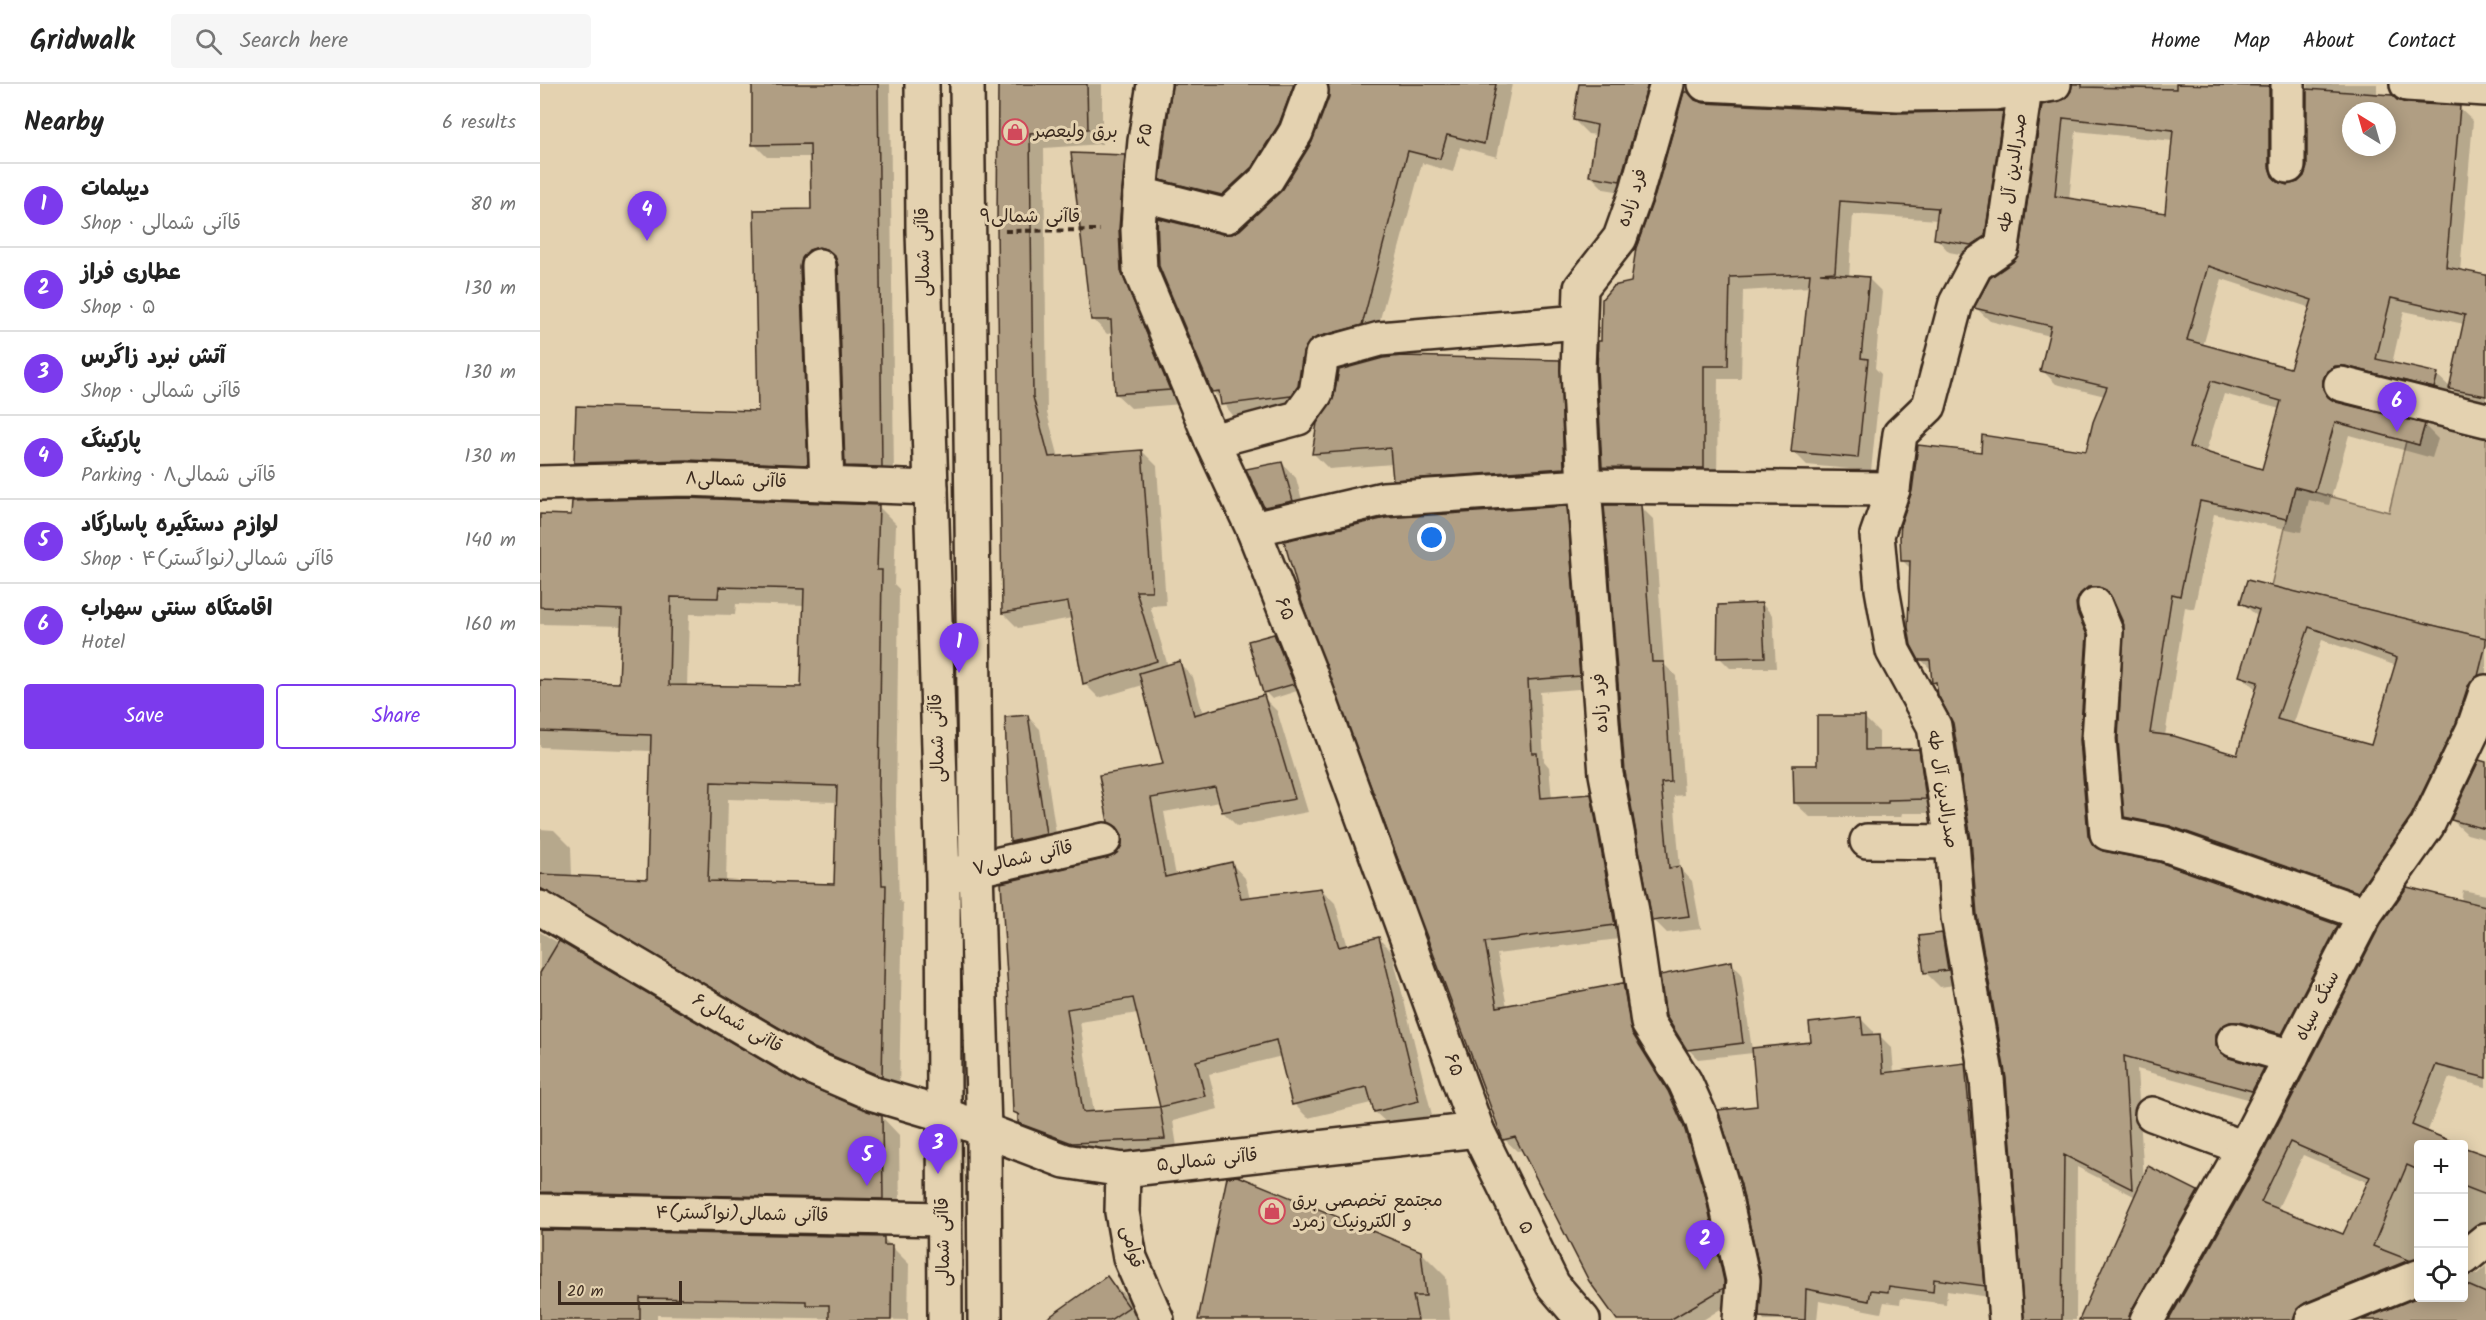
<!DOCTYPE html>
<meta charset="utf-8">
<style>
:root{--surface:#fff;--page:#f6f6f6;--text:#222;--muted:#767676;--line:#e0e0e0;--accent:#7c3aed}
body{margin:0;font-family:Kalam,"Playpen Sans Arabic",sans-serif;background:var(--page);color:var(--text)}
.controls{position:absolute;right:18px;bottom:18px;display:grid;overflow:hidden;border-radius:6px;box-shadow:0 3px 15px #0003}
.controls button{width:54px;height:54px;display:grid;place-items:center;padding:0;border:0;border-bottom:2px solid var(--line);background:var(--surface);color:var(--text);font:30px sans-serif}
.compass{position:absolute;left:1802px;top:18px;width:54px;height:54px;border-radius:50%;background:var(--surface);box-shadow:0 3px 15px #0003;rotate:323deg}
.scale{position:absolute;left:18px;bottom:15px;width:124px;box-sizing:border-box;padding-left:6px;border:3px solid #3b2a1e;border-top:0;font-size:16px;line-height:21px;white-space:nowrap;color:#3b2a1e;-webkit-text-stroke:4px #e4d2b0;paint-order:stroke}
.you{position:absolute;left:892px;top:454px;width:21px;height:21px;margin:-15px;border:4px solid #fff;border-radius:50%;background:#1a73e8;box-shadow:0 0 0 9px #1a73e833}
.badge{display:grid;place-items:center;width:39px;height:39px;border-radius:50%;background:var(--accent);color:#fff;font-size:20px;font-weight:700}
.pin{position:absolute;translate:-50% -50px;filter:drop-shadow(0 2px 3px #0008)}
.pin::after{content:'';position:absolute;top:32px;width:21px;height:18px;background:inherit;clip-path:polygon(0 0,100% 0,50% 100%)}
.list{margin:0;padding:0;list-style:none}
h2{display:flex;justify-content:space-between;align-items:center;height:78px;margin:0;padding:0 24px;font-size:26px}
h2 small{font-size:20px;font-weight:400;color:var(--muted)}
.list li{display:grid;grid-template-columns:39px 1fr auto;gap:18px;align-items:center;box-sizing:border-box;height:84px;padding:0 24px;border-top:2px solid var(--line)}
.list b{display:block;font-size:22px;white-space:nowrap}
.list p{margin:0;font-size:20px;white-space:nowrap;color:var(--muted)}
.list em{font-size:20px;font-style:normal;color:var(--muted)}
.actions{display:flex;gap:12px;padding:18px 24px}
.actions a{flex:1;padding:14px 0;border:2px solid var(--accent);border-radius:6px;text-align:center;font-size:21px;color:var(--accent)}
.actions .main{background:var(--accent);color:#fff}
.icon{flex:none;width:33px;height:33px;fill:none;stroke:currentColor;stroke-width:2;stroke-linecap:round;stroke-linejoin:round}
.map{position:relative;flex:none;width:1946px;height:1236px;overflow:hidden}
header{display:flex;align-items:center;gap:36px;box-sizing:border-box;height:84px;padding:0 30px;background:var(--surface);border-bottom:2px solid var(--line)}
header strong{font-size:28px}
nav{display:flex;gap:33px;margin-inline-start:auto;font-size:21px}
.search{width:420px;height:54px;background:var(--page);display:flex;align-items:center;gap:15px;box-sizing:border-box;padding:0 21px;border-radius:6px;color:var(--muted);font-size:22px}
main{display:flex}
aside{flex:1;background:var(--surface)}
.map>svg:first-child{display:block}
.green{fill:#c5b496;stroke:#806f5a;stroke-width:1.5}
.shadow{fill:#0003;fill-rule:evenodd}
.building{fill:#b09e83;stroke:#3b2a1e;stroke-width:1.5;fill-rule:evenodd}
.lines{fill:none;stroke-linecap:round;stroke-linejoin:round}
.minor-casing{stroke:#3b2a1e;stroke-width:38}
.major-casing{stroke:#3b2a1e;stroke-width:38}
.path{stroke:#3b2a1e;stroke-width:4;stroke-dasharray:6 4.5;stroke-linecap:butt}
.minor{stroke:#e4d2b0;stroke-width:33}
.major{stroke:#e4d2b0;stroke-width:33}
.labels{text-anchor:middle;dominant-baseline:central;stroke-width:6;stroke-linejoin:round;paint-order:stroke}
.poi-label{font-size:18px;fill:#3b2a1e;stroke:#e4d2b0;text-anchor:start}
.street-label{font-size:18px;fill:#3b2a1e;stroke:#e4d2b0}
</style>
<header>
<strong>Gridwalk</strong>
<div class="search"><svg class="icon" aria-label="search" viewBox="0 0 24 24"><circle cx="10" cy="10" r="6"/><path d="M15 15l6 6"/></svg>Search here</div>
<nav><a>Home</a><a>Map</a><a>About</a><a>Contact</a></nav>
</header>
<main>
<aside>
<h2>Nearby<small>6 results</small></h2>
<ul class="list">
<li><span class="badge">1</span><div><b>دیپلمات</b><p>Shop · قاآنی شمالی</p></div><em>80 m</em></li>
<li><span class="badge">2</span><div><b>عطاری فراز</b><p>Shop · ۵</p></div><em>130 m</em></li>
<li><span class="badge">3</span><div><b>آتش نبرد زاگرس</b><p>Shop · قاآنی شمالی</p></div><em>130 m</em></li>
<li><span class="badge">4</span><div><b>پارکینگ</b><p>Parking · قاآنی شمالی۸</p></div><em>130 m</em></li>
<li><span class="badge">5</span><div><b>لوازم دستگیره پاسارگاد</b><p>Shop · ۴قاآنی شمالی(نواگستر)</p></div><em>140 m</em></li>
<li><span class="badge">6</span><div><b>اقامتگاه سنتی سهراب</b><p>Hotel</p></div><em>160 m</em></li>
</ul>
<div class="actions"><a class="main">Save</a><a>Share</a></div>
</aside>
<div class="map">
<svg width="1946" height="1236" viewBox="0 0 1946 1236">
<rect width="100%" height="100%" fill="#e4d2b0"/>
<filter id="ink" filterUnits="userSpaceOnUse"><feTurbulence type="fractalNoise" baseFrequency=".0167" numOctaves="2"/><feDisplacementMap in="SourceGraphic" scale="12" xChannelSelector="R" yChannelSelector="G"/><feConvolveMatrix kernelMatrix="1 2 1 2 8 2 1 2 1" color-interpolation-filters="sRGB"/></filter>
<g filter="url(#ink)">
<!-- green -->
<path class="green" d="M1888 330 1946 344V554L1731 502 1755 403 1849 428 1866 357 1879 361Z"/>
<!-- shadow -->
<g class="shadow">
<path d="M213 0H350L354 396 320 394 307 381 298 177 293 176 280 393 48 392 35 379 220 329 272 127V73H227L214 60Z"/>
<path d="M459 0H562V60L504 64 507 329 519 374 602 367 617 382 626 521 610 522 628 582 639 579 653 593 663 630 723 613 737 627 768 728 697 742 683 728 680 718 624 728 636 792 692 780 705 794 710 814 781 805 795 819 808 863 838 854 852 868 892 1031 849 1041 835 1028 831 1019 768 1034 754 1020 742 972 669 990 678 1025 633 1037 638 1069 545 1072 494 1052 480 1038 479 1033 474 1027 569 776 578 770 584 761V752L569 737 624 681 603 601 559 614 544 599 532 534 478 544 463 529ZM598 929 622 1025 554 1029 540 938Z"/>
<path d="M634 0H972L957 73 920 63 913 88 882 79 835 254 791 266 771 316 696 335 673 307 682 152 693 151 701 147 744 106 775 55 790 14V2H782L696 124 636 109 622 95Z"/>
<path d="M1041 0H1128L1094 110 1064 105 1050 91 1057 51 1048 50 1034 36Z"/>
<path d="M1147 0H1167L1159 13 1161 19 1358 30 1462 28 1476 42 1446 175 1409 168 1396 154 1398 136 1313 130 1309 193 1328 194 1342 208 1335 284 1341 290 1331 387 1267 381 1253 367 1270 203 1203 207 1201 295H1178L1177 398 1077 397 1063 383 1062 258 1092 199Z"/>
<path d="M1534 0H1750L1742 14V97L1744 101 1749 102 1758 100 1765 93 1768 83V0H1837V11L1866 20 1919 24 1933 37 1920 188 1946 193V323L1924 318 1911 305 1908 317 1796 310V320L1884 341 1898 355 1892 374 1809 351 1789 421 1769 416 1761 448 1674 430 1654 525 1645 523 1625 652 1698 673 1717 606 1701 592 1718 533 1702 519 1946 555V611L1832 821 1600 747 1586 733 1585 541 1573 516 1563 517 1553 671 1563 769 1619 780 1798 842 1811 856 1756 963 1689 964V976L1723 986 1737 999 1726 1020 1597 985 1604 1096 1609 1084 1657 1108 1671 1122 1607 1236H1540L1596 1113 1537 1083 1536 1236H1486L1467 993 1414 638 1399 603 1393 598V587L1380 575 1371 485 1362 476 1442 370 1547 368 1565 312 1516 300 1502 286 1510 252 1450 237 1436 224 1480 173 1527 16 1533 8ZM1811 27H1847V63H1811ZM1536 47 1633 57 1627 131 1529 116ZM1682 195 1771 224 1751 286 1663 262ZM1864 227 1924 240 1911 304 1897 291 1852 280ZM1684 310 1740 325 1723 387 1665 370ZM1782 556 1857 582 1832 662 1753 641Z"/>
<path d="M584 73 599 87 593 160 643 320 591 324 576 310 573 249 567 250 553 235Z"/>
<path d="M1019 278 1035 293 1039 400 870 411 855 395 853 380 789 385 774 370 779 340Z"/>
<path d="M742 379 756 394 766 431 739 437 725 422Z"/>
<path d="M338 422 356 440 354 500 359 505 356 722 359 816 363 820 359 1009 0 836V745L14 746 31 763 32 793 109 797 112 667 0 663V598L81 601 83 542 0 540V431L33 432ZM196 520 265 522 263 604 147 603 149 530 195 531ZM188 715 298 718 296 801 186 798Z"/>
<path d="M1026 423 1039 436 1052 604 1000 608 1004 677 1009 683 1012 715 1050 711 1063 724 1087 854 957 870 967 923 1083 900 1095 913 1141 1021 1177 1124 1195 1216 1163 1236H1079L984 1066 977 1067 964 1055 764 518Z"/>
<path d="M1101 423 1114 436 1124 580 1136 592 1144 711 1134 712 1140 784 1152 797 1161 845 1127 849 1114 836Z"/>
<path d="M1222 520 1233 532 1236 584H1190L1179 573Z"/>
<path d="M734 551 741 558 760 606 732 615 725 608Z"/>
<path d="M487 632 500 645 518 763 485 770 472 758 466 634Z"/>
<path d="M1324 633 1339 648V667L1378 666 1392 681 1400 729H1362L1361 733H1270L1255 719 1279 683Z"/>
<path d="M1946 679V755L1927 750 1912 736Z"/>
<path d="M1923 806 1946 811V1003L1909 994 1887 1049 1914 1060H1878V1192L1774 1236H1630L1722 1074 1921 818ZM1763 1071 1829 1099 1803 1152 1737 1126Z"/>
<path d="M0 848 256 998 342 1033 359 1051 360 1132 0 1140Z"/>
<path d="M1401 850 1416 865 1422 900 1400 903 1386 889Z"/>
<path d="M1191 879 1201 889 1212 966 1273 959 1320 934 1333 947V952L1339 951 1352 964 1354 989 1424 980 1437 993 1457 1214 1407 1207 1406 1220 1361 1214 1360 1220 1344 1218 1341 1229 1279 1217 1277 1236H1224L1221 1232 1223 1192 1218 1024 1213 969 1158 975 1148 965Z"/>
<path d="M1924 1065 1946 1074V1156L1924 1176Z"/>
<path d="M0 1147 343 1154 369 1180 368 1236 117 1231V1236H44L0 1231Z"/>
<path d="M881 1168 906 1193 910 1236H660Z"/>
<path d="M1946 1182V1236H1826L1881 1214H1924V1194L1937 1190Z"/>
<path d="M567 1194 592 1218 604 1236H505Z"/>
</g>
<!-- building -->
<g class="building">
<path d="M212 0H338L342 383 305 382 298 181 295 172 288 166 279 163 269 166 262 174 260 183 268 381 147 376 34 379 36 322 218 327 214 126 271 125 270 60 212 61Z"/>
<path d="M458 0H547L548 45 490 49 493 313 509 373 602 366 612 507H596L617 577 543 600 528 518 462 529 457 141Z"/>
<path d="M632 0H754L739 40 712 83 682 111 620 96Z"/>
<path d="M788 0H956L944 60 907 51 900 75 868 67 822 241 777 253 769 258 763 268 758 302 751 312 681 321 679 307 672 308 619 182 617 134 682 150H692L700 146 743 105 772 58 789 13Z"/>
<path d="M1039 0H1108L1080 97 1049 92 1057 41 1033 36Z"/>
<path d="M1532 0H1542V3L1636 5V0L1729 2V83L1732 92 1738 98 1747 101 1758 98 1764 92 1767 83V5L1852 11 1857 16 1866 19 1920 22 1906 183 1946 191V312L1909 305 1925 231 1851 214 1836 275 1898 289 1894 304 1805 282H1795L1787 287 1783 296V305L1788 313 1796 318 1885 340 1879 361 1795 338 1775 408 1755 403 1747 435 1660 417 1640 512 1632 510 1610 649 1634 652 1697 671 1718 598 1699 592 1719 526 1700 519 1707 496 1946 554V560L1938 592 1928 602 1916 639 1871 732 1818 808 1630 742 1584 733 1578 655 1584 541 1572 514 1566 506 1558 503H1548L1540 510 1536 519 1537 528 1547 551 1540 656 1548 751 1553 761 1563 767 1619 778 1798 841 1742 950 1699 938H1690L1682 942 1676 950V961L1681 969 1689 974 1724 984 1712 1007 1584 972 1592 1105 1524 1071 1522 1236H1484L1466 994 1437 831 1431 755 1413 639 1398 611 1396 598 1392 599 1390 576H1379L1371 561 1368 543 1370 477H1361L1360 453 1361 439 1372 407 1378 361 1441 368 1442 351 1546 367 1553 338 1567 303 1500 287 1511 242 1434 224 1450 194 1473 178 1480 166 1502 21 1525 15 1531 7ZM1811 27H1847V63H1811ZM1523 34 1633 46 1625 129 1515 112ZM1668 182 1772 216 1750 284 1647 256ZM1671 297 1741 317 1722 385 1649 363ZM1769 543 1857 574 1831 661 1737 635Z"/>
<path d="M1144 8H1148L1155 16 1164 19 1358 29 1463 27 1445 152 1431 161 1394 155 1398 124 1300 117 1295 188 1280 189 1329 193 1321 274 1328 275 1318 374 1251 368 1270 190 1190 193 1188 282H1164V384L1062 383 1057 286 1058 257H1061L1062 215 1073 202 1091 198 1096 164 1115 111Z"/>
<path d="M531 69 585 71 579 145 581 187 630 306 575 310 571 236H551Z"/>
<path d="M862 272 1020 276 1024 384 853 396 850 364 772 370 777 339 794 312 799 286 843 274Z"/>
<path d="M742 378 753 417 724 423 706 385Z"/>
<path d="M146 414 339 421 337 486H342L339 703 342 801H346L342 993 274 964 0 804V790L107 795 111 651 0 647V596L79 599 82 526 0 523V430L31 431 32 417ZM179 503 264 505 261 603 129 601 131 513 178 514ZM171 698 297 702 294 800 168 797Z"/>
<path d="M1064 421H1101L1112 578H1124L1131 698 1121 699 1129 784 1140 782 1149 832 1112 837 1085 688Z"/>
<path d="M1027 422 1040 592 988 596 992 669H997L1001 714 1051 710 1075 841 945 858 957 923 1083 899 1092 949 1128 1007 1144 1043 1165 1110 1184 1197V1204L1130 1236H1077L1049 1197 975 1053 963 1056 762 519 744 457 846 434Z"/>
<path d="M1222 519 1225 573 1177 574 1178 521Z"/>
<path d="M734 550 754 600 723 609 708 557Z"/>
<path d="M640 577 654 631 724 611 755 715 682 728 675 703 611 714 625 793 692 778 701 814 781 804 799 863 839 853 879 1017 834 1028 827 1003 752 1021 736 956 656 977 665 1012 620 1023 625 1055 532 1059 478 1039V1031H480L473 1028 469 922 461 799 568 774 577 769 582 761V751L577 743 568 738 559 691 623 680 599 589ZM593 914 620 1023 543 1028 527 925Z"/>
<path d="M488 631 506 750 470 758 465 633Z"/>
<path d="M1277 632H1325V666L1379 665 1386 715 1348 716V719H1254L1253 681H1277Z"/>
<path d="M1939 676 1946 678V745L1911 736Z"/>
<path d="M1867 803 1946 822V994L1896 981 1872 1041 1918 1060H1878V1086L1867 1081 1833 1162 1869 1176 1765 1219 1757 1225 1754 1236H1629L1721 1073 1841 840ZM1750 1058 1830 1093 1803 1150 1721 1118Z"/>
<path d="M1402 849 1408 886 1384 889 1379 852Z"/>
<path d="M19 857 257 997 342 1032 343 1115 0 1108V889Z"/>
<path d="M1192 877 1203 959 1147 966 1126 932 1120 891Z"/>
<path d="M1321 933 1323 951 1340 950 1343 989 1425 979 1445 1202 1394 1195 1393 1208 1349 1202 1348 1208 1331 1206 1329 1217 1266 1205 1265 1236 1219 1233 1221 1192 1201 1101 1178 1026 1217 1022 1212 964 1271 958 1269 939Z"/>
<path d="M1923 1063 1946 1071V1111L1923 1102Z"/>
<path d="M1608 1082 1658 1107 1591 1227 1588 1236H1539Z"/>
<path d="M698 1092 881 1167 886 1212H873L878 1236H658L687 1093Z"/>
<path d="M0 1146 344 1153V1161H352L351 1236H289V1221H266V1217L100 1214V1236H0Z"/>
<path d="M567 1192 589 1223 570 1236H505Z"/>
<path d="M1923 1199 1946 1209V1236H1822L1878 1213 1923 1214Z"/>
</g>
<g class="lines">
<!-- minor casing -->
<g class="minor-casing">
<g id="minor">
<path d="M427 0 436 785 444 1046 445 1236"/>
<path d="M614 0 605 57 600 110 598 146 600 186 672 357 713 445 770 589 937 1046 1013 1201 1043 1236"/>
<path d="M1127 0 1097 106 1080 154 1041 204 1038 286 1044 402 1066 690 1092 827 1108 939 1145 998 1162 1036 1183 1105 1203 1196 1200 1236"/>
<path d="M1165 0 1358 10 1455 9 1514 0"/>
<path d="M1867 0 1946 5"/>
<path d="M1748 82V0"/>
<path d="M600 110 687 132 727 95 756 48 771 7"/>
<path d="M279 182 287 400"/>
<path d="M1801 300 1946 336"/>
<path d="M672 357 758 334 776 309 782 271 840 255 1039 238"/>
<path d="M0 399 146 395 391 404"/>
<path d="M713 445 843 415 1044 402 1353 405"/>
<path d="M1555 521 1566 548 1559 655 1567 749 1624 760 1825 830"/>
<path d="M1327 757 1412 758"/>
<path d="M416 790 564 756"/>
<path d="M0 824 266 981 334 1010 405 1031 525 1077 583 1086 937 1046"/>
<path d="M1694 956 1752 973"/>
<path d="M1612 1030 1704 1064"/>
<path d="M583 1086 582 1128 590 1174 617 1236"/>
<path d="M0 1127 404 1135"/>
<path d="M1924 1174 1946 1156"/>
<path d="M1466 1236 1447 995 1418 833 1412 758 1394 642 1353 567 1342 505 1337 451 1353 405 1360 350 1389 322 1416 219 1436 181 1462 163 1485 5"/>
<path d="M1607 1236 1704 1064 1825 830 1887 742 1933 646 1946 608"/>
<path d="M1772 1236 1878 1193"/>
</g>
</g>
<!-- major casing -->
<g class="major-casing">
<path id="major" d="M382 0 383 147 403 794 405 1236"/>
</g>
<!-- path -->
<path class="path" d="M465 147 560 146"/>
<!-- minor -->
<use href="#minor" class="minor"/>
<!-- major -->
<use href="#major" class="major"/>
</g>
</g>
<!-- icons -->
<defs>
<g id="shop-ring" transform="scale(1.35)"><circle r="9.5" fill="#e4d2b0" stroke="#d1495b" stroke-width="1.5"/><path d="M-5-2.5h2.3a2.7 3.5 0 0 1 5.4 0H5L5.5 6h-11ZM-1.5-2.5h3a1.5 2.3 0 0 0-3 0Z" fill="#d1495b"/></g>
</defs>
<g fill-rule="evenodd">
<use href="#shop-ring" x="475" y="48"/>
<use href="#shop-ring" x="732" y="1127"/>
</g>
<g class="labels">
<!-- poi labels -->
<g class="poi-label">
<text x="494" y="48">برق ولیعصر</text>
<text x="752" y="1117">مجتمع تخصصی برق<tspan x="752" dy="21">و الکترونیک زمرد</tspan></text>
</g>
<!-- street labels -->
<g class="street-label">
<text transform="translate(606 51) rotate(-83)">۶۵</text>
<text transform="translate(1473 89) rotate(-82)">صدرالدین آل طه</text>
<text transform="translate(1093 114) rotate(-72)">فرد زاده</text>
<text x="490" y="133">۹قاآنی شمالی</text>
<text transform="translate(384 168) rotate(-91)">قاآنی شمالی</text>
<text transform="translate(196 397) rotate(2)">قاآنی شمالی۸</text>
<text transform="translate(744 525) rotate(68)">۶۵</text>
<text transform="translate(1061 619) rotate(-94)">فرد زاده</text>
<text transform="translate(398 654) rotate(-92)">قاآنی شمالی</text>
<text transform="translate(1402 705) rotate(81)">صدرالدین آل طه</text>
<text transform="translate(483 775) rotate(-13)">قاآنی شمالی۷</text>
<text transform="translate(1778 922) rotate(-63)">سنگ سیاه</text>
<text transform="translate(197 940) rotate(30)">قاآنی شمالی۶</text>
<text transform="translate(913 981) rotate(70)">۶۵</text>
<text transform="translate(667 1077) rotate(-6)">قاآنی شمالی۵</text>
<text transform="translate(202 1131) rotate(1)">۴قاآنی شمالی(نواگستر)</text>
<text transform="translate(985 1144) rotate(64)">۵</text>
<text transform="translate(404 1158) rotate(-91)">قاآنی شمالی</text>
<text transform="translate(591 1163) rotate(76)">قوامی</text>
</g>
</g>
</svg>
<div class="controls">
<button>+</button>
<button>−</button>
<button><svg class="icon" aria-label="locate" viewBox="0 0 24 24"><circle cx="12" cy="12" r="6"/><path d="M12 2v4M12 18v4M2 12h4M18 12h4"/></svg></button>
</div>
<svg class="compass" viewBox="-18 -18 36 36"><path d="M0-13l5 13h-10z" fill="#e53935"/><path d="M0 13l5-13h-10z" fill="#767676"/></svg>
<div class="scale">20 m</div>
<div class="you"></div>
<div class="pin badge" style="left:419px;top:589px">1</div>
<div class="pin badge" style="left:1165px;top:1186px">2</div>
<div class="pin badge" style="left:398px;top:1090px">3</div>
<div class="pin badge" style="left:107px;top:157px">4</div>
<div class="pin badge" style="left:327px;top:1102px">5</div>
<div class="pin badge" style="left:1857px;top:348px">6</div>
</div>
</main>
